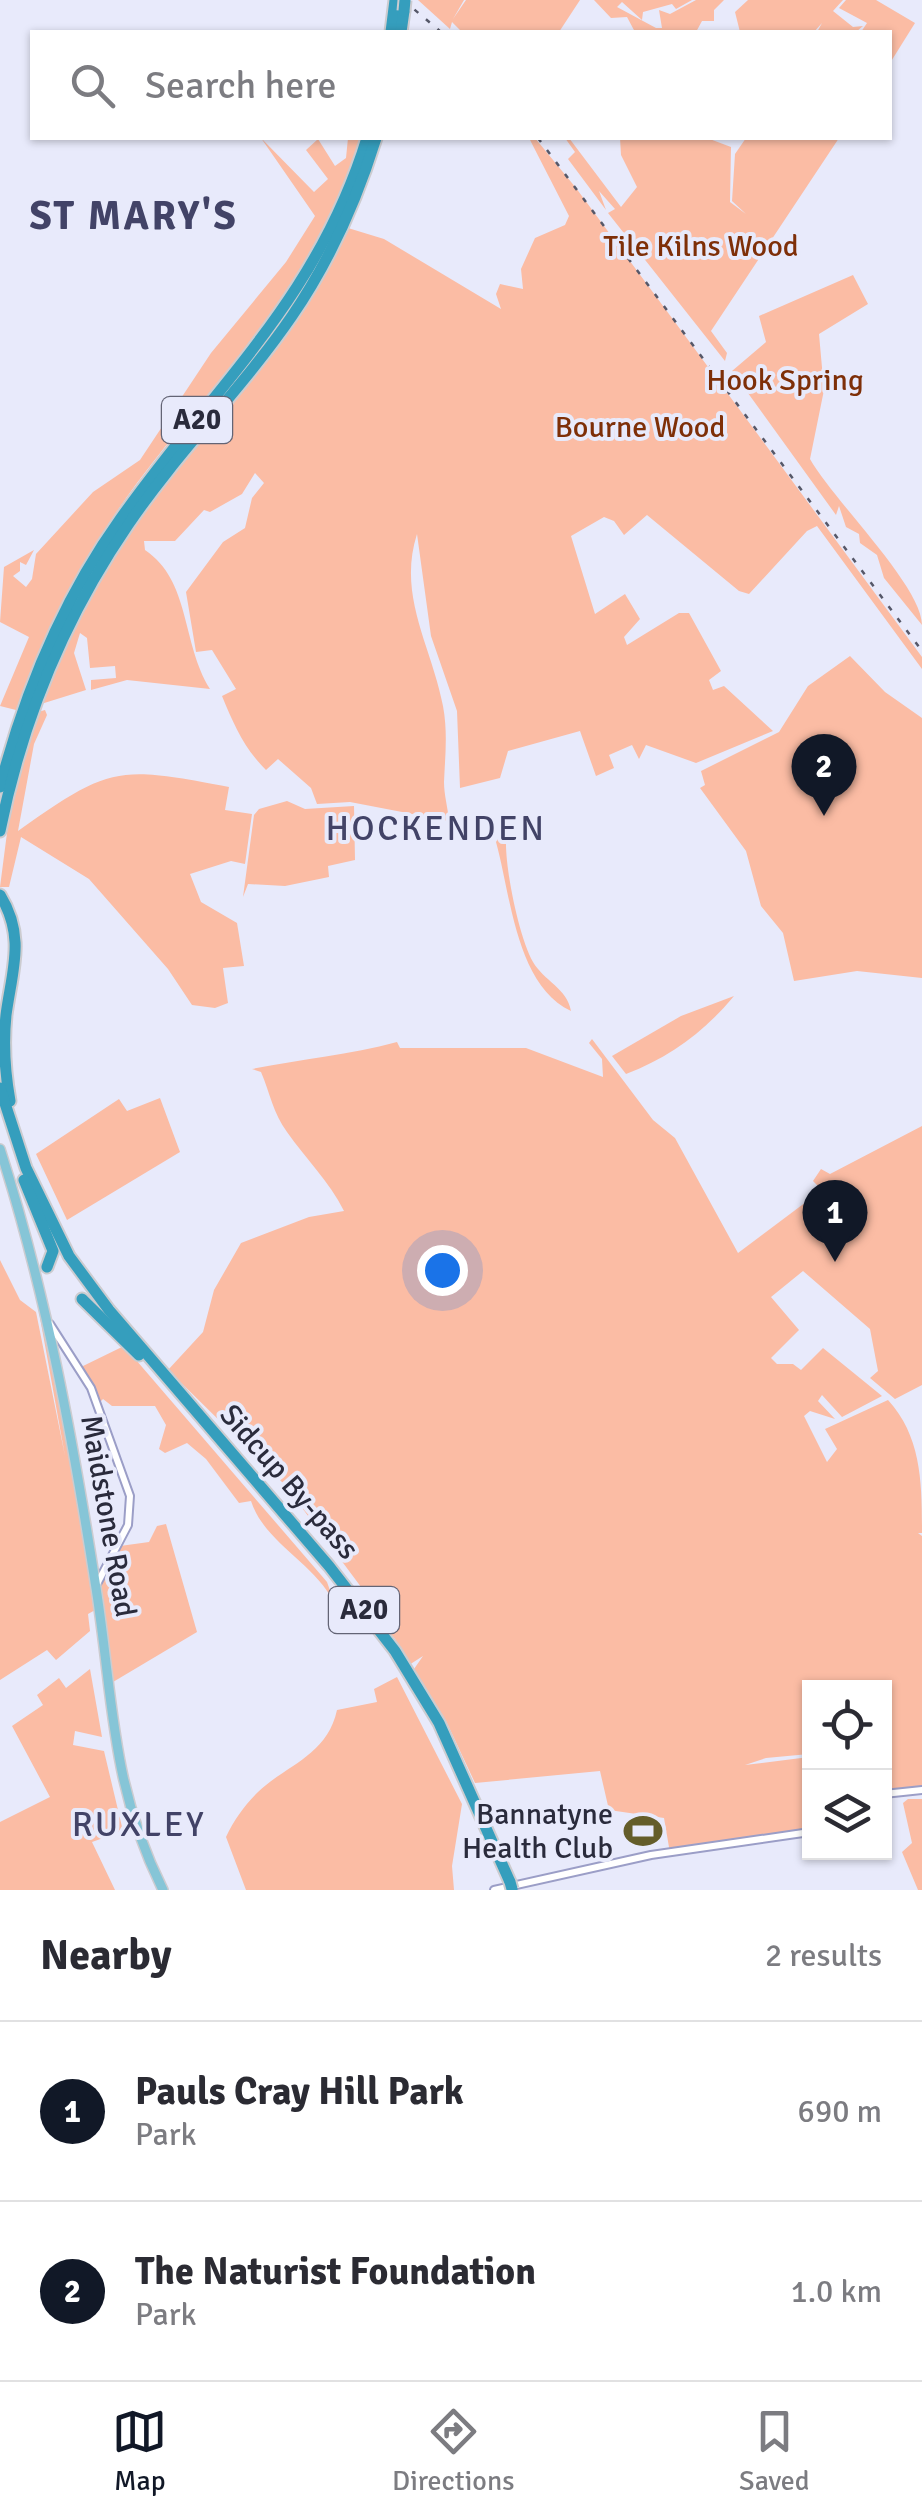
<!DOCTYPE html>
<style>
:root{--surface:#fff;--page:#f2f2f3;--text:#2b2b33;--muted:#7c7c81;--line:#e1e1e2;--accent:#111827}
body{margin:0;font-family:Signika,sans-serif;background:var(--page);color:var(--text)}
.controls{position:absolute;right:30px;bottom:30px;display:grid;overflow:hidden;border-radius:0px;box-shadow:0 2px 8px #0004}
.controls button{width:90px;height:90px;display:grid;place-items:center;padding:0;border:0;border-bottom:2px solid var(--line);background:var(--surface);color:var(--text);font:50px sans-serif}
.you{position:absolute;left:442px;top:1270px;width:35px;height:35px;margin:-25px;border:8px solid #fff;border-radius:50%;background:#1a73e8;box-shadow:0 0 0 15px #1a73e833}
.badge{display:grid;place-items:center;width:65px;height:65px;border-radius:50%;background:var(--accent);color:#fff;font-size:32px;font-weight:700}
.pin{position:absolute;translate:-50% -82px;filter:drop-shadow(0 2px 5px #0008)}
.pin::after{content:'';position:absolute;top:52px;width:35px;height:30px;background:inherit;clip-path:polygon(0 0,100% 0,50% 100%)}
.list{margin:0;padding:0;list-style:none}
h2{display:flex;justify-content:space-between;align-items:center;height:130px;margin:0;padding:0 40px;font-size:42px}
h2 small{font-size:32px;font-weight:400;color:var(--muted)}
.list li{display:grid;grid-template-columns:65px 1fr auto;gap:30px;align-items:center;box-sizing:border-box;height:180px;padding:0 40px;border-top:2px solid var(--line)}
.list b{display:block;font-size:38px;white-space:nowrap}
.list p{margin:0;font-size:32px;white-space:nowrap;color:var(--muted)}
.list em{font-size:32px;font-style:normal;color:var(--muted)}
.icon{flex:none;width:55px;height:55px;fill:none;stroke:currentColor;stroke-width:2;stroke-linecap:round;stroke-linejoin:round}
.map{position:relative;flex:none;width:922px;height:1890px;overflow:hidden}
.search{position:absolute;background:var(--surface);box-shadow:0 2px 8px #0004;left:30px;right:30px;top:30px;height:110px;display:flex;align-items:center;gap:25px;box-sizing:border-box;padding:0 35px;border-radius:0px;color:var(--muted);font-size:38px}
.sheet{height:490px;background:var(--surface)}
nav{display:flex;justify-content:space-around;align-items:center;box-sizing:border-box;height:140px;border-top:2px solid var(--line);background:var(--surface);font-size:28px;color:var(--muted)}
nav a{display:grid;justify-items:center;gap:5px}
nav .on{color:var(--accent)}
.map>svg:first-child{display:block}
.green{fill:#fbbca4}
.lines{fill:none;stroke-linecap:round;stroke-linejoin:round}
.minor-casing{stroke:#9b9ec7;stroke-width:10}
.major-casing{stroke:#ccccd0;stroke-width:12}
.highway-casing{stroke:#ccccd0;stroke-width:15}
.minor{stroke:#fff;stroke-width:6}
.major{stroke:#86c5d7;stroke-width:9}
.highway{stroke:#359ebd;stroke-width:11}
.rail{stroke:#565869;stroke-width:2.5;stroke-dasharray:5 10;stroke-linecap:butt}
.highway-bridge-casing{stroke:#ccccd0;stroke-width:15;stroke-linecap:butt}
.highway-bridge{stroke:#359ebd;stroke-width:11}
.labels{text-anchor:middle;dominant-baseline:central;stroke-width:8;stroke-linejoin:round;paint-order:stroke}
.shield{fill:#e8eafb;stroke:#636475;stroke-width:2.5}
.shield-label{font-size:28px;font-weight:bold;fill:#2a2b3c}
.park-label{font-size:30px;fill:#7e2f08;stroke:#e8eafb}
.street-label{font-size:30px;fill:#2a2b3c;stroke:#e8eafb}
.poi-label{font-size:30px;fill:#2a2b3c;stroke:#e8eafb;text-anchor:end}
.quarter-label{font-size:35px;letter-spacing:2.5px;fill:#424367;stroke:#e8eafb}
.district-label{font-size:40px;font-weight:bold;letter-spacing:2.5px;fill:#424367;stroke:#e8eafb}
</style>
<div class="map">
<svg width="922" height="1890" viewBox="0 0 922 1890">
<rect width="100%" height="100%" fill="#e8eafb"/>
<!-- green -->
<g class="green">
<path d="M418 0H464L453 19 466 0H580L559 32H462L452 22 450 29Z"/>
<path d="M594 0H692L676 9 672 4 643 12 642 20 622 2 617 7 656 28H662L659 10 670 14 696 0H724L714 10V21H702L696 32H635L627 17 611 18Z"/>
<path d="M748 0H843L833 11 853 27 863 26 856 32H817L822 23 814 32H740L735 12Z"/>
<path d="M846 0H876L915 23 890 63V32H861L867 23 839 8Z"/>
<path d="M261 138 314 192 328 179 306 150 318 139 335 166 346 158 348 138H361C344 184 326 234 300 274 252 349 190 412 137 483 85 553 48 629 16 710L0 706 29 637 0 622 4 567 34 550 26 565 20 562V571L13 576 26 587 32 579 36 554 93 492 140 460 211 353 286 262 315 216Z"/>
<path d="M529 138H535L576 188 922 657V669L817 526 807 531 749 594 739 591 647 515 624 535 614 521 604 517 571 536 595 614 625 594 640 619 624 637 627 645 679 613H689L721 671 709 680 713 690 724 686 773 731 696 763 646 745 639 759 632 745 609 755 614 768 596 776 580 731 508 751 500 778 460 788 457 711 431 636 417 534C397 596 432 647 443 706 448 733 445 757 444 782 444 795 448 808 449 821L350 802 317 804 311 788 278 759 266 770C244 748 234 725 222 696L236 689 212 650 196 652 186 592 223 542 245 528 252 498 264 483 255 473 242 494 210 512 204 510 175 541H144L145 550C191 581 181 642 210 689L127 680 91 690V680L116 678 115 666 90 668 87 638 80 633 74 653 86 690 41 704C66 642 93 577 133 522 206 423 292 339 348 228L384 239 501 309 496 294 500 284 523 289 521 269 535 238 565 225 569 216Z"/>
<path d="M565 138H569L621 207 637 187 621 155 620 138H707L731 147 730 202 746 214 732 201 735 154 746 138H839L711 331 727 353 725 361 608 213 615 209 599 191 606 210 568 159 575 152Z"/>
<path d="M853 275 868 304 819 334 824 390 810 459C833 500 922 586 922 625L884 578 877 555 860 543 859 534 846 527 839 506 836 515 732 371 766 342 759 316Z"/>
<path d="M850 656 885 692 922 718V978L857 971 794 981 783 933 761 906 746 851 700 788 705 785 701 771 779 732 808 686Z"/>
<path d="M45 710 47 715 34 744 18 831C111 765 118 766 229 787L225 810 252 814 245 864 231 861 190 874 201 902 237 923 244 966 223 968 228 1003 215 1008 192 1005 168 969 89 879 21 837 9 887H0L11 802 32 723 38 712Z"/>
<path d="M287 801 305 809 354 806 355 860 328 866 329 877 285 886 248 884 243 897 254 815 259 809Z"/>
<path d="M499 837 506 840C505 869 519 937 533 962 544 981 567 988 571 1011 516 985 511 896 496 842Z"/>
<path d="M734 996C704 1032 670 1057 626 1074L612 1056 681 1016Z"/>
<path d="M592 1039 653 1120 675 1138 738 1253 822 1190 813 1181 821 1169 830 1174 922 1126V1385L895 1399 870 1378 878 1371 870 1329 803 1271 771 1297 799 1330 771 1358 777 1364H793L801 1370 823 1348 882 1396 842 1417 822 1395 818 1401 835 1419 810 1411 804 1416 827 1462 837 1449 825 1429 888 1400C922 1437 922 1485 922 1533H918L922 1536V1790L885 1792 884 1688H810L809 1754 766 1758 745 1765 809 1757V1832L670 1853 664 1818 609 1810 600 1771 475 1783 446 1721 414 1669 423 1656 409 1665 395 1639 362 1601 361 1597 367 1595 285 1485 168 1370 203 1332 214 1290 241 1243 309 1217 344 1211C329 1181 306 1159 287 1132 273 1113 270 1093 261 1072L252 1069C301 1059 349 1055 397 1042L400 1048H526L603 1077 602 1059 589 1043Z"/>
<path d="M160 1098 180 1152 67 1220 36 1154 119 1099 127 1111Z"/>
<path d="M0 1260 20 1300 36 1312 65 1456 39 1312 46 1321 97 1609 88 1614 90 1631 56 1660 47 1650 0 1680Z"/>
<path d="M124 1346 327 1582 334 1602C313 1562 264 1542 251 1501L239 1503 206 1459 187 1443 165 1453 159 1449 166 1425 155 1406H112L103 1399 100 1402 81 1367Z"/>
<path d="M166 1524 197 1632 113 1682C121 1760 133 1818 168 1890 141 1853 127 1799 118 1753L99 1588 120 1546 149 1542 157 1526Z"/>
<path d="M90 1669 102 1737 75 1731 73 1745 104 1751 123 1831 92 1842 115 1890H0V1822L50 1797 12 1726 43 1705 37 1695 59 1678 66 1688Z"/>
<path d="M397 1677 462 1804 452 1866 454 1890H246L226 1837C234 1820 244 1806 258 1792 286 1765 327 1756 337 1710L377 1702 374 1689Z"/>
<path d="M908 1799H922V1890H918L902 1852 912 1843 903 1803Z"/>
</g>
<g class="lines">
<!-- minor casing -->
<g class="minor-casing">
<g id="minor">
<path d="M50 1324 91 1388 130 1496 128 1525 97 1584"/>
<path d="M884 1794 922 1790"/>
<path d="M494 1890 651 1855 810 1832"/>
</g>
</g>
<!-- major casing -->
<g class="major-casing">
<path id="major" d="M0 1149C46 1292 73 1440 96 1588 114 1702 110 1783 163 1890"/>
</g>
<!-- highway casing -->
<g class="highway-casing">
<g id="highway">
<path d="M391 32 395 0"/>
<path d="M401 32 404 11"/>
<path d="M0 787C25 691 63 599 121 518 215 385 317 300 367 138"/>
<path d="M0 831C22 721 65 617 128 525 178 451 242 389 292 316 329 262 357 199 376 138"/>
<path d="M0 895C26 937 12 970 6 1015 3 1044 5 1073 10 1101"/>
<path d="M0 1088 26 1168 69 1256 109 1310 329 1566 395 1651 439 1723 510 1882"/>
<path d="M24 1180 53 1251 47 1267"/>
<path d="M82 1299 139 1355"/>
</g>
</g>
<!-- minor -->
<use href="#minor" class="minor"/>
<!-- major -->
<use href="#major" class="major"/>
<!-- highway -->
<use href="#highway" class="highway"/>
<!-- rail -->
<g class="rail">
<path d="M403 0 441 32"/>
<path d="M538 138 922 651"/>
</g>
<!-- highway-bridge casing -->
<g class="highway-bridge-casing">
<g id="highway-bridge">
<path d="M404 11 405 0"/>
<path d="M510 1882 512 1889"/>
</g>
</g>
<!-- highway-bridge -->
<use href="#highway-bridge" class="highway-bridge"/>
</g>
<!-- icons -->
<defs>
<g id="stadium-bare" transform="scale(3)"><path d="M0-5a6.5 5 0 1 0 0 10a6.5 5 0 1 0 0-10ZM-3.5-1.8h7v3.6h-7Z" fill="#645d2a" stroke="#e8eafb" stroke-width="2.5" paint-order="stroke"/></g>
</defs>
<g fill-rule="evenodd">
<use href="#stadium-bare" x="643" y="1831"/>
</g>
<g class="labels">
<!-- shield labels -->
<g class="shield">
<rect x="162" y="397" width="70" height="46" rx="8"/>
<rect x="329" y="1587" width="70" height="46" rx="8"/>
</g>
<g class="shield-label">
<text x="197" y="420">A20</text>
<text x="364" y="1610">A20</text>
</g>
<!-- park labels -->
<g class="park-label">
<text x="701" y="246">Tile Kilns Wood</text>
<text x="785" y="380">Hook Spring</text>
<text x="640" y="427">Bourne Wood</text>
</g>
<!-- street labels -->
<g class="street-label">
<text transform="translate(289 1482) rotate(49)">Sidcup By-pass</text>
<text transform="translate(108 1516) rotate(80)">Maidstone Road</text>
</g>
<!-- poi labels -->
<g class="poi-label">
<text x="613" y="1814">Bannatyne<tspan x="613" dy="34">Health Club</tspan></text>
</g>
<!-- quarter labels -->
<g class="quarter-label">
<text x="436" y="828">HOCKENDEN</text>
<text x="139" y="1824">RUXLEY</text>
</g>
<!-- district labels -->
<g class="district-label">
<text x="134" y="216">ST MARY'S</text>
</g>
</g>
</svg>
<div class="controls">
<button><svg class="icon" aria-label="locate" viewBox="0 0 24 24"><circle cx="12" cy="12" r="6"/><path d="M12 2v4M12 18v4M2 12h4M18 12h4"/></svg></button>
<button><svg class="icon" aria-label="layers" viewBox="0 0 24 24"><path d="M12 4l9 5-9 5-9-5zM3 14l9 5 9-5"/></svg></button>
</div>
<div class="you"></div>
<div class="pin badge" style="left:835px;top:1262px">1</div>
<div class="pin badge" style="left:824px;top:816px">2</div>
<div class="search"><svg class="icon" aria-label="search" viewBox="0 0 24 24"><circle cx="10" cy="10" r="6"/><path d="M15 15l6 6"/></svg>Search here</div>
</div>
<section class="sheet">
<h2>Nearby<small>2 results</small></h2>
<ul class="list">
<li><span class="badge">1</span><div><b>Pauls Cray Hill Park</b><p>Park</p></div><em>690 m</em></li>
<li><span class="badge">2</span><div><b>The Naturist Foundation</b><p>Park</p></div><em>1.0 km</em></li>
</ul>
</section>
<nav>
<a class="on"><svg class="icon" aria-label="map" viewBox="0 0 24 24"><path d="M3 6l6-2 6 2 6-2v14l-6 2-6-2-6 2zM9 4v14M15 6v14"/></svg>Map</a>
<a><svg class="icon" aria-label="directions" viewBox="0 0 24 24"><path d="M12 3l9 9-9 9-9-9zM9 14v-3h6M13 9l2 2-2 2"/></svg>Directions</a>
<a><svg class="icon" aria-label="saved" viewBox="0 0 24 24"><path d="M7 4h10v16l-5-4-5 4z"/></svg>Saved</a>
</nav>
